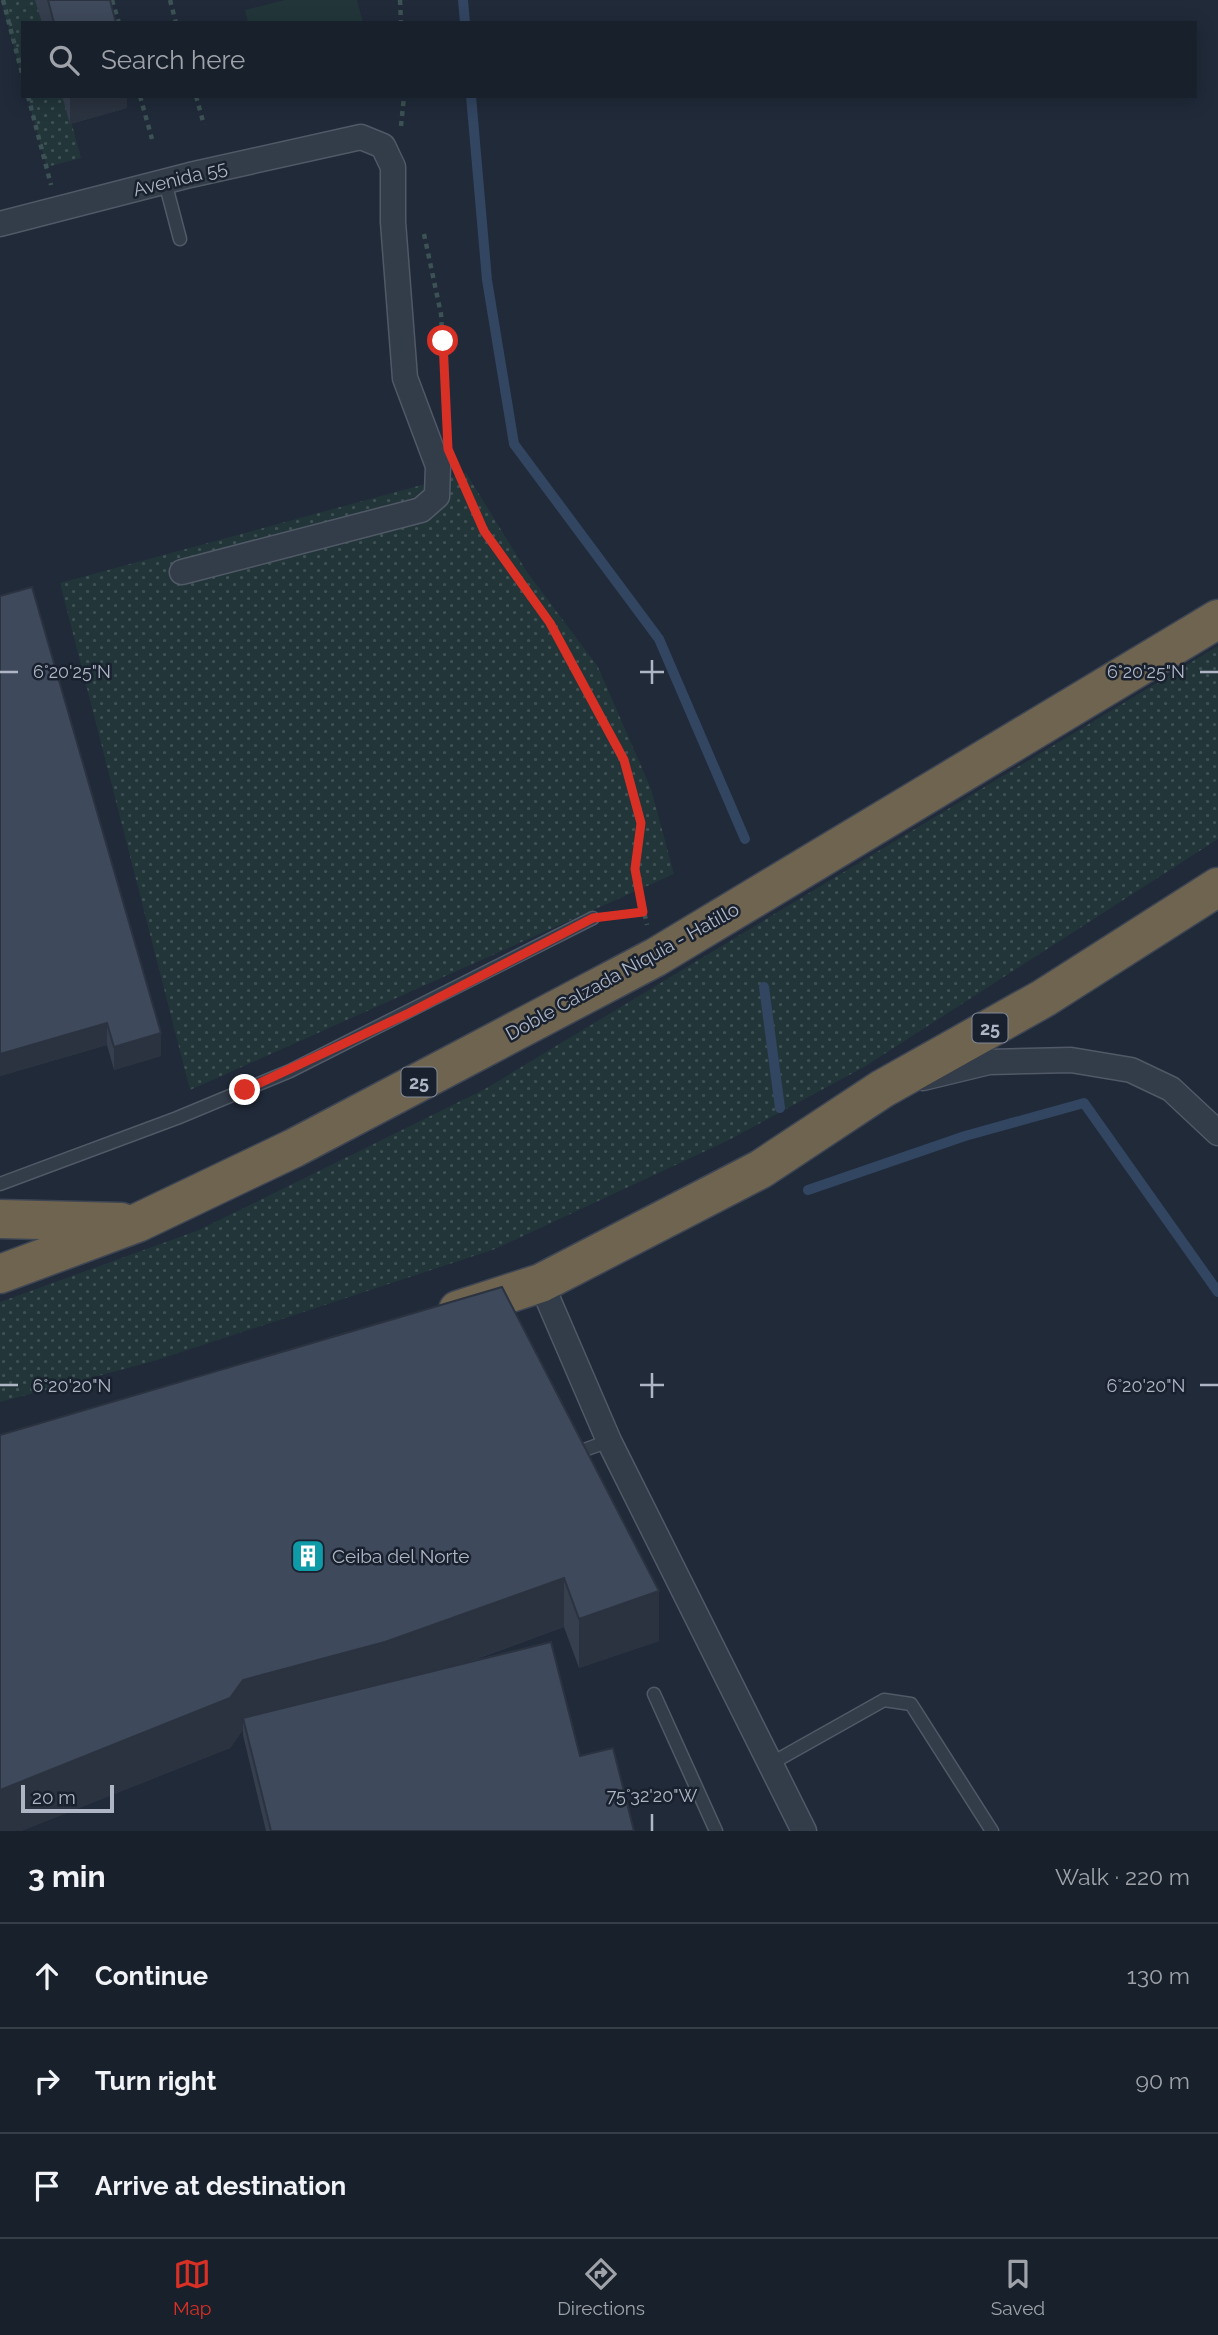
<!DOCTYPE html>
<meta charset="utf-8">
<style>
:root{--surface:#18202b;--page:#252d37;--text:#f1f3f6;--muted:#9fa3a9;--line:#363e47;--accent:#d93025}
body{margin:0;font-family:Raleway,sans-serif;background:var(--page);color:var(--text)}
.scale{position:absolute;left:21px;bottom:18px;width:93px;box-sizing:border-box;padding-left:7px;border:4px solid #aeb6c6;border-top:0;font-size:19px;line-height:24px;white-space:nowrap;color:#aeb6c6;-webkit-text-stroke:5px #19212e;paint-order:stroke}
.stop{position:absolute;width:21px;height:21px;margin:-16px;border:5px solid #d93025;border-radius:50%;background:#fff}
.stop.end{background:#d93025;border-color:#fff;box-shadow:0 2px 7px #0008}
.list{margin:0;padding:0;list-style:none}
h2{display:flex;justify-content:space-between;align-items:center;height:91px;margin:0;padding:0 28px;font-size:30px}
h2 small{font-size:23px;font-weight:400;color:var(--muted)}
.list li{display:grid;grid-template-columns:46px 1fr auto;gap:21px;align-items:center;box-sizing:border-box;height:105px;padding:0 28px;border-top:2px solid var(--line)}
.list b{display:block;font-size:26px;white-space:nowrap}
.list em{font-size:23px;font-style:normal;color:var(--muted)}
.icon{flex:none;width:38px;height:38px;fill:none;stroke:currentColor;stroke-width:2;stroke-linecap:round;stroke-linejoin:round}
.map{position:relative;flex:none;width:1218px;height:1831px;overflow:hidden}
.search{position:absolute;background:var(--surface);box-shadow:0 4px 18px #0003;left:21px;right:21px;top:21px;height:77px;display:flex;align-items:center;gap:18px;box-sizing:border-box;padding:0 24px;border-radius:0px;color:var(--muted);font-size:26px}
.sheet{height:406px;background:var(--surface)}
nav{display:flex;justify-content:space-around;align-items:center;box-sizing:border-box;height:98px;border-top:2px solid var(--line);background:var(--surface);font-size:19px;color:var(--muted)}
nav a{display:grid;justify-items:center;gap:4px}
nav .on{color:var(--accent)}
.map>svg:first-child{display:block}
.green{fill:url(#green-dots)}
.pitch{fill:#22363a}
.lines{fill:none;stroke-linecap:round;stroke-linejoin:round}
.stream{stroke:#324561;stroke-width:10}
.lane-casing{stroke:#515967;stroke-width:15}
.street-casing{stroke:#515967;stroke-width:27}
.highway-casing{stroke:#3e4654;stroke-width:41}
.path{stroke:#3c5254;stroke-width:4.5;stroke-dasharray:5 5;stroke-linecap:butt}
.lane{stroke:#333c49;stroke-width:12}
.street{stroke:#333c49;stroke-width:24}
.highway{stroke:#6f6450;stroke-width:38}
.wall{fill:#353f4e}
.shaded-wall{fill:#2b3340}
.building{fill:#3e495b;stroke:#2b3340;stroke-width:2}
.route{stroke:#d93025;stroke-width:9}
.ticks{fill:none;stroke:#aeb6c6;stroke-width:2.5}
.labels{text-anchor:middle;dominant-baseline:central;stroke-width:5;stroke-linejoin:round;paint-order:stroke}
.shield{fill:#19212e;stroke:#818998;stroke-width:2}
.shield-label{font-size:18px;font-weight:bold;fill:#aeb6c6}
.street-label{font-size:19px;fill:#aeb6c6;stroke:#19212e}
.poi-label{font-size:19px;fill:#aeb6c6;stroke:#19212e;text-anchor:start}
.ticks-label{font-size:18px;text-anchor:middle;fill:#aeb6c6;stroke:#19212e;stroke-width:5;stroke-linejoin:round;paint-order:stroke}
</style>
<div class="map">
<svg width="1218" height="1831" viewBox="0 0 1218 1831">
<defs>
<pattern id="green-dots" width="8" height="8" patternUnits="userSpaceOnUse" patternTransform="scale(1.75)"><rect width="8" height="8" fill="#22363a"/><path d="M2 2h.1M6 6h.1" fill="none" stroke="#405155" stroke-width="1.8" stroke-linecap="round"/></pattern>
</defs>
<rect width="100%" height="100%" fill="#202a39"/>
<!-- green -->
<g class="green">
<path d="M1 0H38L45 23H23V80Z"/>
<path d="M27 96H64L81 158 47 167Z"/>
<path d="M466 473 527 572 598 667 651 789 674 874 190 1090 60 583Z"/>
<path d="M1218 646V839L864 1067 727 1141 495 1249 154 1361 0 1402V1302L199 1230 485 1089Z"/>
</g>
<!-- pitch -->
<path class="pitch" d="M285 0H357L363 23H248L245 10Z"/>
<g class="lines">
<!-- stream -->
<g class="stream">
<path d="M463 0 465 23"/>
<path d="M471 96 487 280 514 444 659 639 745 839"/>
<path d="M764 987 780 1108"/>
<path d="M808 1190 965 1136 1084 1103 1218 1292"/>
</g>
<!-- lane casing -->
<g class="lane-casing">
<g id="lane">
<path d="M165 182 180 239"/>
<path d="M0 1184 177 1118 290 1071 593 918"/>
<path d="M573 1454 609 1441"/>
<path d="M654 1694 716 1831"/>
<path d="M772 1763 884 1700 911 1704 992 1831"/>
</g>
</g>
<!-- street casing -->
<g class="street-casing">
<g id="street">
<path d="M0 224 190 175 361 137 383 146 393 167V222L405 378 438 466 437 496 421 510 182 572"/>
<path d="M923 1078 989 1062 1071 1060 1131 1070 1171 1089 1218 1133"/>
<path d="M541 1283 609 1441 804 1831"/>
</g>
</g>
<!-- highway casing -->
<g class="highway-casing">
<g id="highway">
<path d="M0 1219 121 1222"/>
<path d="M0 1274 137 1223 294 1148 656 957 1218 619"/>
<path d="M458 1310 541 1283 761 1169 882 1089 1044 998 1218 887"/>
</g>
</g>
<!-- path -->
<g class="path">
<path d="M3 0 23 77"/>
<path d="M112 0 119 23"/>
<path d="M170 0 176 23"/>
<path d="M400 0 401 23"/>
<path d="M28 96 51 185"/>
<path d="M140 96 152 139"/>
<path d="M196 96 204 125"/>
<path d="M401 126 404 96"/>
<path d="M424 234 441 314 446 402"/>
<path d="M467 491 484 531 550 623 624 760 641 823 635 869 647 925"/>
<path d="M613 916 643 912"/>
</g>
<!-- lane -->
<use href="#lane" class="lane"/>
<!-- street -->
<use href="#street" class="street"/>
<!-- highway -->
<use href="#highway" class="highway"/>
</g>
<!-- wall -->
<g class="wall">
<path d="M35 0H110L116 23H42Z"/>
<path d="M62 96H127V108L70 124Z"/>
<path d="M0 596 161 1056 114 1070 107 1045 0 1076Z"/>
<path d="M502 1287 659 1641 579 1668 564 1627 466 1663 580 1756 634 1831H266L243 1735V1730L230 1748 21 1831H0Z"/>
</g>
<!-- shaded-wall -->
<g class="shaded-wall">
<path d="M70 96H127V108L70 124Z"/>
<path d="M107 1023V1045L0 1076V1054Z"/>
<path d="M161 1033V1056L114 1070V1047Z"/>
<path d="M564 1578V1627L385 1692 243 1718V1730L230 1748 21 1831H0V1790L243 1680Z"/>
<path d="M659 1591V1641L579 1668V1619Z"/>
</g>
<!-- building -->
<g class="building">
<path d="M48 0H110L116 23H54Z"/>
<path d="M32 587 161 1033 114 1047 107 1023 0 1054V596Z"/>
<path d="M502 1287 659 1591 579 1619 564 1578 385 1642 243 1680 230 1698 0 1790V1435Z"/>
<path d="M551 1642 580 1756 613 1748 634 1831H271L243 1718Z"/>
</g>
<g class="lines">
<!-- route -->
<path class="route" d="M245 1090 409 1013 593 918 643 912 635 869 641 823 624 760 550 623 484 531 448 449 443 341"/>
</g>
<!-- ticks -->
<path class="ticks" d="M652 660V684M0 672H18M640 672H664M1200 672H1218M652 1373V1398M0 1385H18M640 1385H664M1200 1385H1218M652 1814V1831"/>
<!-- icons -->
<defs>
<g id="building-square" transform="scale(1.75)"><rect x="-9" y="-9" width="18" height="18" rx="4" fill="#0f9aa8" stroke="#19212e"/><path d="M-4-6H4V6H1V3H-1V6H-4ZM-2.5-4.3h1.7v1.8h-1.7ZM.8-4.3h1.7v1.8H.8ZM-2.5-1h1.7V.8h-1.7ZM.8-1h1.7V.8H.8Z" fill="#fff"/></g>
</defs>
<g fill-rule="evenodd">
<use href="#building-square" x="308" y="1556"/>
</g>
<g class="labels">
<!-- shield labels -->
<g class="shield">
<rect x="972.5" y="1013.5" width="35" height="29" rx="5"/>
<rect x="401.5" y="1067.5" width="35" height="29" rx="5"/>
</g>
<g class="shield-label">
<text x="990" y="1028">25</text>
<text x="419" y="1082">25</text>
</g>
<!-- street labels -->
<g class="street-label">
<text transform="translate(180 178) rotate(-14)">Avenida 55</text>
<text transform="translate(622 971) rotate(-29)">Doble Calzada Niquia - Hatillo</text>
</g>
<!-- poi labels -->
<g class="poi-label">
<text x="332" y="1556">Ceiba del Norte</text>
</g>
</g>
<g class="ticks-label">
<text x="72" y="678">6°20'25"N</text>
<text x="1146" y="678">6°20'25"N</text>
<text x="72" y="1392">6°20'20"N</text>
<text x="1146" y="1392">6°20'20"N</text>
<text x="652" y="1802">75°32'20"W</text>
</g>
</svg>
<div class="scale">20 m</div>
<div class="stop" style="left:443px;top:341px"></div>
<div class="stop end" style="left:245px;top:1090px"></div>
<div class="search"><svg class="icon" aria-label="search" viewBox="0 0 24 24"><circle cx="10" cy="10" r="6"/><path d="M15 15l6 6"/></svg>Search here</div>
</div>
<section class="sheet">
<h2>3 min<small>Walk · 220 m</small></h2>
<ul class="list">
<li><svg class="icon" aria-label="ahead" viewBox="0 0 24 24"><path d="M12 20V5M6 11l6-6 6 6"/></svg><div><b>Continue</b></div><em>130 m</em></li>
<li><svg class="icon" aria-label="right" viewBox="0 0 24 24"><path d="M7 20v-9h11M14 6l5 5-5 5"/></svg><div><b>Turn right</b></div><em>90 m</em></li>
<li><svg class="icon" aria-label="arrive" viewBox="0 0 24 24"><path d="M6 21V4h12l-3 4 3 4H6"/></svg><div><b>Arrive at destination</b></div></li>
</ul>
</section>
<nav>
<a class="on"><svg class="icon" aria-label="map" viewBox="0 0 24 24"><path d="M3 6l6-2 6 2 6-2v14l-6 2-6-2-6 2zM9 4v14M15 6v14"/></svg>Map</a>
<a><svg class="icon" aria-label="directions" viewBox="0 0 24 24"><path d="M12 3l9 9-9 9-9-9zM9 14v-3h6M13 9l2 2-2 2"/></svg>Directions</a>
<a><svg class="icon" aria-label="saved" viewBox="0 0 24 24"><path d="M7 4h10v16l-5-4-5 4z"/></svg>Saved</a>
</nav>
